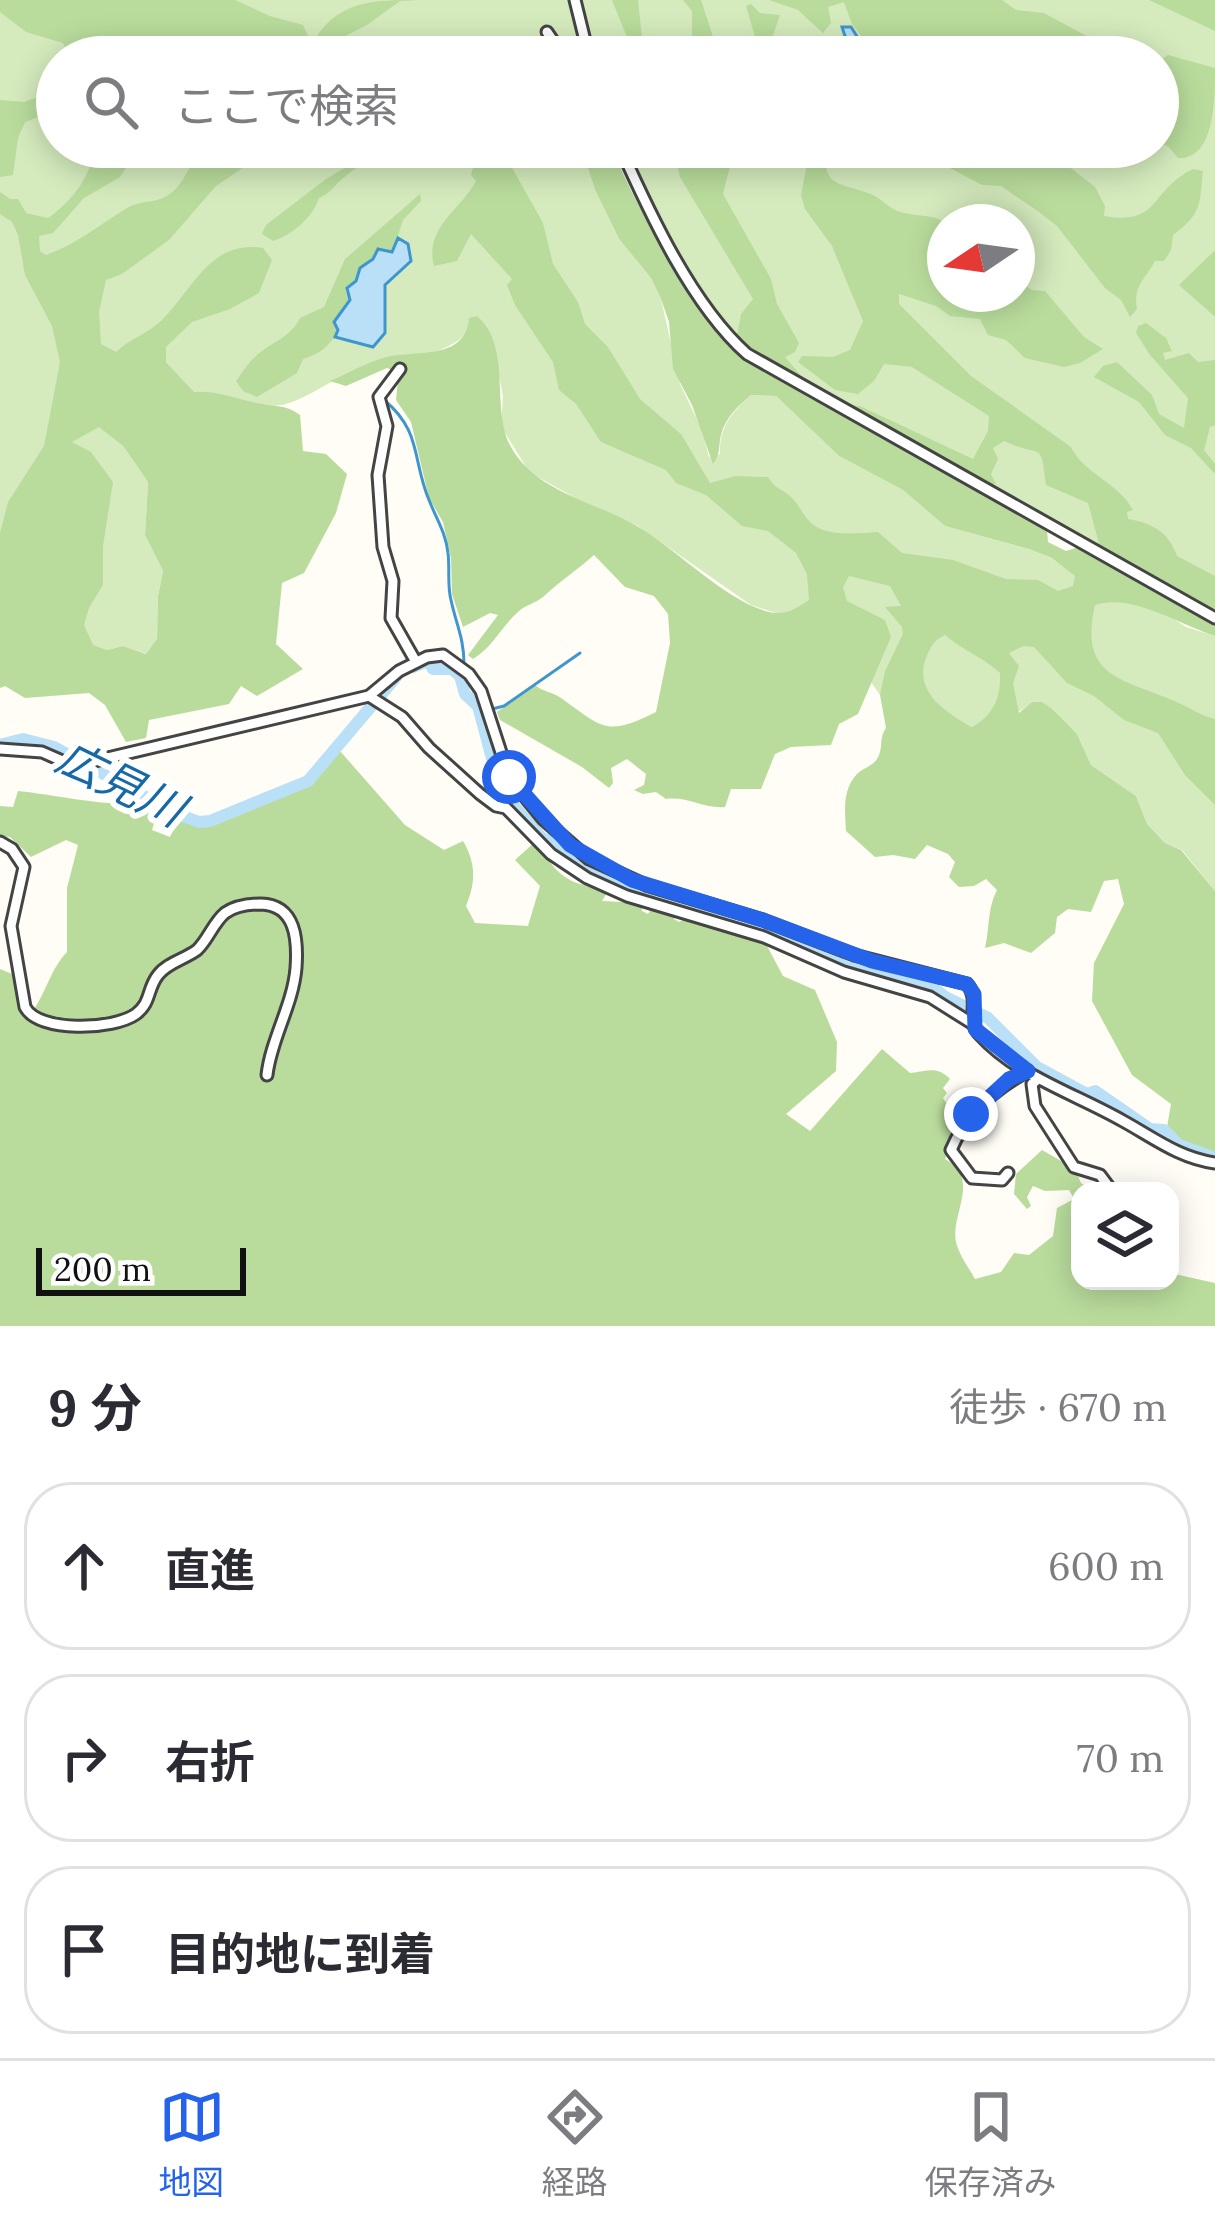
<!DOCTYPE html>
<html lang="ja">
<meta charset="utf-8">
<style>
:root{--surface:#fff;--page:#f7f7f7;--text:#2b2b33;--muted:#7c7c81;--line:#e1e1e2;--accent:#2563eb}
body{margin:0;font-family:Lora,"Noto Sans JP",serif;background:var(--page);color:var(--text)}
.controls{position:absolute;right:36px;bottom:36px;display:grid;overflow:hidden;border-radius:24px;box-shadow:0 6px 30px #0003}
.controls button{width:108px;height:108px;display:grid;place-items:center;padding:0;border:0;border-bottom:3px solid var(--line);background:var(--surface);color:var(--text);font:60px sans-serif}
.compass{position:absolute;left:927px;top:204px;width:108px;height:108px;border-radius:50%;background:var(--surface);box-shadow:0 6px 30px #0003;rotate:257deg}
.scale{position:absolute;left:36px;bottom:30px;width:210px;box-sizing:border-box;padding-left:12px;border:6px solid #111;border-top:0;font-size:33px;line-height:42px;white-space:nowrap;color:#111;-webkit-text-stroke:9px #fff;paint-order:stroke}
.stop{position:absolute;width:36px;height:36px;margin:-27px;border:9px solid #2563eb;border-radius:50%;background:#fff}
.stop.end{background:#2563eb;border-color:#fff;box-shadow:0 3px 12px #0008}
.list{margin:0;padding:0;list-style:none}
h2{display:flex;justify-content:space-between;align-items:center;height:156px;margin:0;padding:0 48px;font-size:51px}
h2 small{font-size:39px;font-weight:400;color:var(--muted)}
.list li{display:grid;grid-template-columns:78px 1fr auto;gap:36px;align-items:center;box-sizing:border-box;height:168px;margin:0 24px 24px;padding:0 24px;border:3px solid var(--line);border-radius:48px}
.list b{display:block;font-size:45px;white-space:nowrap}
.list em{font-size:39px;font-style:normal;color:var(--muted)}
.icon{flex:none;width:66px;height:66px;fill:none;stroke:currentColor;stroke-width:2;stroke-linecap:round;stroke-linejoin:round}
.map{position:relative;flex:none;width:1215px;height:1326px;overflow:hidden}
.search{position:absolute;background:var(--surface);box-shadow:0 6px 30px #0003;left:36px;right:36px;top:36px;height:132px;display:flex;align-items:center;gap:30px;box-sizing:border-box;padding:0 42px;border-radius:66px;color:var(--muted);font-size:45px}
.sheet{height:732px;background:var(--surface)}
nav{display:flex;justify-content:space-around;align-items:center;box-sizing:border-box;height:168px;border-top:3px solid var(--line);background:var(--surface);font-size:33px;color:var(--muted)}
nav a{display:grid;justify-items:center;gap:6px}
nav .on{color:var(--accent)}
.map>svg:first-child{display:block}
.green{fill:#d5ebbd;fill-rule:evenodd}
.forest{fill:#b9dc9c;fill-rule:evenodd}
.water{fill:#b9e0f7;stroke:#3f96cf;stroke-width:3}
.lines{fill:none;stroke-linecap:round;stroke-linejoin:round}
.stream{stroke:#3f96cf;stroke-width:3}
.river{stroke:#b9e0f7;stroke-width:12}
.minor-casing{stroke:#444;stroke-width:15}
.minor{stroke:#fff;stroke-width:9}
.route{stroke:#2563eb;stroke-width:15}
.labels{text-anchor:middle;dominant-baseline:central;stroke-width:12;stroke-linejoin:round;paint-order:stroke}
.water-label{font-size:45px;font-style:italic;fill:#1768a6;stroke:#fff}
</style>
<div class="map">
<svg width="1215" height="1326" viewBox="0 0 1215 1326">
<rect width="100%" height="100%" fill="#fffdf5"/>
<!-- green -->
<g class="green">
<path d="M0 0H570L584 57H57V147H581L595 190 619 239 651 278 661 299 680 384 702 430 709 457 720 454C719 427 732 412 751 395L776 396 839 456 903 490 945 526 1029 549 1052 558 1112 599 1165 613 1186 627 1215 636V891L1182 850 1165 843 1147 824 1136 796 1091 765 1077 734 1042 702H1032C1014 719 993 716 972 727L945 713 923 685 880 695 871 682 776 613 751 605 638 526 579 500 529 472 501 426 503 396 493 345 469 330C448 358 389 361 355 372 331 379 310 397 286 404 263 411 225 390 193 392L166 362 99 426 123 446 148 482 145 535 163 571 158 596 157 639 147 654 123 646 107 650 0 616Z"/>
<path d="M579 0H1215V250L1180 285 1215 317V614L748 349 702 298 651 207 624 147H1158V57H592ZM945 222H1017V294H945Z"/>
</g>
<!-- forest -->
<g class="forest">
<path d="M0 0H235L270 16 303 25 312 44C337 0 372 0 419 0L400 1 367 25 304 57H70L63 43 26 32 0 12Z"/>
<path d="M612 0H638L643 48 650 57H635Z"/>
<path d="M683 0H701L716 46 713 57H692V11Z"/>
<path d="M769 0H1002L1016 10 1044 13 1103 45 1132 50 1147 57H877L852 24 844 2 828 7 831 23 823 33 798 10Z"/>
<path d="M1149 0H1215V31Z"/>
<path d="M751 4 760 13 780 15 769 47 772 57H761L746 6Z"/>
<path d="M1168 55 1215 68C1215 100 1215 160 1178 158L1168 146 1158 144V62Z"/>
<path d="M57 90V110L25 122 18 138 13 175 0 177V100L24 102Z"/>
<path d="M94 147H129L128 165 120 177 84 198 53 233 39 236 40 251 46 255C77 244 99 225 127 208 139 201 151 203 163 198 175 193 182 181 188 171 207 139 241 147 273 147L216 186 169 240 122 274 106 280 99 312 101 344 116 352C129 339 148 334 162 320 193 289 211 239 263 248L272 260 259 293 230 309 192 322 166 347V362L194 392C220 390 237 400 263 404 279 407 286 405 300 415L303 451 326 454 347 474 336 513 304 573 282 583 276 644 303 669 257 696 241 686 229 704 149 720 146 738 126 742 105 705 89 693 25 698 5 686 0 688V533L8 502 44 446 60 362 52 326 25 275 18 235 12 222 0 214V192L10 199H18L26 213 48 218C70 203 93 175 94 147ZM99 427 123 446 148 482 145 535 163 571 158 596 157 639 146 654 123 646 107 650 93 645 84 625 89 608 103 585V546L113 482 91 452 72 442Z"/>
<path d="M380 147H404C382 153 357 165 341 180 331 189 332 192 319 198 313 217 292 235 273 241L262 234 266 225 326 179Z"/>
<path d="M479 147H506L511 166 543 223 553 264 578 302 585 324 608 347 640 399 681 434 710 483 736 476 768 477C775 489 781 488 790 496 798 503 802 513 809 521 825 538 857 533 878 532L902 553 953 560 1006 579 1038 580 1058 591 1073 586 1075 576 1052 558 1029 549 945 526 903 490 839 456 776 396 751 395C738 406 725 418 721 435 718 448 721 453 713 464L692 405 673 369 669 322 661 299 651 278 619 239 595 190 581 147H612C635 210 703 319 752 363L1047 530 1048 542 1066 551 1079 547 1215 623V636C1180 625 1132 593 1095 605 1079 676 1119 678 1172 700 1188 706 1198 715 1215 719V805L1185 775 1158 733 1124 720 1094 696 1067 683 1034 647 1023 646 1009 653 1019 666 1013 683 1019 713 1032 702H1042L1051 708 1077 734 1091 765 1136 796 1147 824 1165 843 1181 850 1215 891V1153L1183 1143 1167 1127 1171 1104 1132 1075 1092 1001 1094 963 1124 904 1118 879 1104 881 1091 912 1068 909 1057 917 1055 933 1031 953 1004 943 985 948C990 927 987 910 997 890L986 879 974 886 959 887 949 877 955 862 948 854 927 845 915 859 893 855 875 857 846 831C845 811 842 790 857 774 864 767 875 766 879 755 883 745 879 738 886 728L880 695 885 671 903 634 902 627 885 607 901 606 890 586 849 576 843 587 847 601 885 620 891 637 858 714 839 724 831 745 791 747 775 754 761 789H731L725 807C703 809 688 796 666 799L656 792 643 794 634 790 644 785 646 774 627 759 611 768 613 783 609 788 582 767 500 720 497 712 535 685C543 692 553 692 561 698 603 728 606 737 656 712L670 643 668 614 654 596 625 587 594 555C577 570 560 581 543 597 536 603 525 605 518 612 500 628 494 646 473 659L468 655 498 615 490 613 463 627 452 594 451 558 443 522 429 498 411 422 396 400 398 381 394 371 387 368 346 386 330 381C347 374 365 363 383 358 413 349 466 362 469 318L477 316C513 347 490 409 511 447 537 494 599 502 642 529 678 551 734 608 775 613 789 614 798 607 809 600L807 574 796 553 768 531 742 526 706 495 676 483 666 470 601 442 576 404 559 390 553 362 515 305 507 285 512 279 471 234 457 261 434 266C424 227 461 210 476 181L471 175ZM945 635C962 650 983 657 1000 673 1001 697 994 715 972 727 946 713 913 691 926 658 931 646 933 641 945 635Z"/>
<path d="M673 147H725L730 166 723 194 771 279 777 304 799 343 795 352 785 357 804 379 748 349 737 336 741 314 753 299 680 177Z"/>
<path d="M803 147H828C819 189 842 182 873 195 881 199 890 208 897 211 913 217 929 213 945 222V294H1017V280L1032 290 1045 291 1084 337 1103 349 1080 363 1064 367 1025 358 1006 340 988 335 980 319 950 316 936 306 899 294V304L971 376 1071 447C1084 474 1118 482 1133 510L1127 512 1128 519C1152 523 1169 532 1177 556L1215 576V614L1101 551 1088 503 1046 485C1041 438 1041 459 1004 441L993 448 998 459 991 474 996 484H984L844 405 860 406 973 459 988 431 989 416 912 367 884 364 874 381 858 394 835 390 798 362 802 356 833 357 850 350 863 321 832 246 805 209 801 195 807 164Z"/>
<path d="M895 147H1044L1095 187 1105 206 1104 216C1161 226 1149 190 1193 169L1203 171C1199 207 1202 213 1173 235L1171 250 1164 261H1155C1144 281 1133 286 1137 309L1130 317 1121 300 1105 288 1057 226 1039 212 1001 186 982 185 948 167 923 162Z"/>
<path d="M420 194 421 201 403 220 393 251 381 249 360 268 356 281 347 288 350 300 336 319 338 332C328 347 320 354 303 359L297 373 257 397 243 391 236 381C242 373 248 363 255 357 270 342 290 339 300 318L324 307 345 259Z"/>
<path d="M1215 250V317L1179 285Z"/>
<path d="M1146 323 1166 338 1172 351 1163 353 1165 360 1189 353 1198 362 1215 360V425L1210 427 1204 450 1215 464V474L1191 448 1165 435 1139 402 1094 377 1103 366 1117 362 1152 395 1159 414 1184 428 1188 398 1150 355 1136 333 1138 326Z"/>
<path d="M340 751 405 825 444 850 463 841C476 863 476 882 466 906L475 923 528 926 540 886 515 860 536 841C551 865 561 882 590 886L592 882 608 891 602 901 641 903 642 911 648 914 653 906 675 912 674 919 679 922 687 918 723 930 738 917 757 927 783 976 815 990 837 1042 836 1071 786 1114 810 1131 882 1049 910 1073C927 1072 936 1065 950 1079L943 1088 947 1093 943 1098 961 1126 945 1159C982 1179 950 1214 956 1242 959 1255 969 1268 975 1279L1001 1272 1014 1253 1029 1255 1053 1236 1057 1208 1074 1199 1069 1190 1045 1191 1033 1186 1027 1197 1031 1206 1027 1209 1014 1194 1016 1174 1042 1150 1075 1169 1081 1183 1090 1189 1093 1185 1107 1191H1080V1281H1170V1273L1215 1283V1326H0V969L17 976 21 1012 27 1018C45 999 48 972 67 952V888L78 845 66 840 31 857 10 837 0 836V806L13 807 18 791C44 793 114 808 132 802L157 813 152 830 170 837 179 818 198 825 209 822 308 784Z"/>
</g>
<!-- water -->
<g class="water">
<path d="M842 27H851L870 57H848L836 51 845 36Z"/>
<path d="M398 238 408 244 411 261 385 285V333L373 347 335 337 338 330 334 322 350 300 347 288 356 281 360 268 373 259 378 249 392 252Z"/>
</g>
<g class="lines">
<!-- stream -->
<g class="stream">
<path d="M384 400C422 431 412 460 429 500 436 518 446 533 448 553 450 568 447 585 451 600 456 624 464 638 464 664"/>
<path d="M492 709 504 706 580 653"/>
</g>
<!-- river -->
<g class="river">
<path d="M413 667 428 661 433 669H452L460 676 465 694 478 706 498 781 508 799 541 837 563 848 594 876 647 897 717 915 755 931 775 930 848 968H871L924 981 947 998 988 1018 1037 1067 1087 1094 1095 1091 1150 1129 1164 1130 1179 1145 1215 1158"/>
<path d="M0 745 23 739 54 747 175 813 199 822 210 821 308 781 396 677"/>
</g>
<!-- minor casing -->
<g class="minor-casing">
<g id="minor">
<path d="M575 0 589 57"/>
<path d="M547 32 564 57"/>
<path d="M620 147C650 214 692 305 747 354L1215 618"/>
<path d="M400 369 379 397 387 426 378 475 383 547 393 581 391 618 416 662"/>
<path d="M369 696 402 717 429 748 480 794 496 806 506 808 551 854 587 878 627 896 764 937 844 972 930 997 973 1024"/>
<path d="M0 749 42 752 74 766 369 696 399 671 427 657 443 655 469 674 481 691 509 777 543 819 589 859 646 885 763 920 854 955 967 984C981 1000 965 1020 980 1035 1017 1076 1076 1094 1123 1121 1154 1138 1179 1158 1215 1163"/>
<path d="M0 842 12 849 24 867 11 926 25 1007C38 1033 114 1030 136 1014 151 1003 147 989 158 975 167 963 185 959 197 950 208 940 213 923 225 913 235 906 248 904 261 904 296 905 298 940 296 968 293 1005 271 1039 267 1075"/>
<path d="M1038 1079 1032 1084 1035 1106 1074 1167 1100 1175 1112 1191"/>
<path d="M1008 1173 1002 1180 972 1178 951 1150C966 1114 994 1089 1028 1071"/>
</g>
</g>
<!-- minor -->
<use href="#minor" class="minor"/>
</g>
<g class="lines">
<!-- route -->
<path class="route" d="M509 777 570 845 632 880 763 920 872 961 967 984 974 994 975 1029 1028 1071 1009 1079 971 1114"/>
</g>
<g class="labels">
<!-- water labels -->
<g class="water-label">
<text transform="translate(121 783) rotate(26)">広見川</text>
</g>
</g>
</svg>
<div class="controls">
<button><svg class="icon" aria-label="layers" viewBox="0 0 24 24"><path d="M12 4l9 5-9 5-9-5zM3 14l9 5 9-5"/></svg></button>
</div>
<svg class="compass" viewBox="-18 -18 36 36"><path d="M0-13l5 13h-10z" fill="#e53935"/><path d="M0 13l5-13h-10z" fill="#7c7c81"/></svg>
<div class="scale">200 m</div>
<div class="stop" style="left:509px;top:777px"></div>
<div class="stop end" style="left:971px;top:1114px"></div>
<div class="search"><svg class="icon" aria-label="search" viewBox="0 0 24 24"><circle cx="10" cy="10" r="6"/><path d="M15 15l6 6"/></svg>ここで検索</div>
</div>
<section class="sheet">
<h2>9 分<small>徒歩 · 670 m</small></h2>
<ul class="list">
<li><svg class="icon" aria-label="ahead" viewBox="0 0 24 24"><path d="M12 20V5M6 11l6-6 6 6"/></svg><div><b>直進</b></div><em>600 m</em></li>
<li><svg class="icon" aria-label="right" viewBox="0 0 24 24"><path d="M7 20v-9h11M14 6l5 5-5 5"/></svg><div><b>右折</b></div><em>70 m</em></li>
<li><svg class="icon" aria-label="arrive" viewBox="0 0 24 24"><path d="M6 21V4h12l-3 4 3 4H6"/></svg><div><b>目的地に到着</b></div></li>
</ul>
</section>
<nav>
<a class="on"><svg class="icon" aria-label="map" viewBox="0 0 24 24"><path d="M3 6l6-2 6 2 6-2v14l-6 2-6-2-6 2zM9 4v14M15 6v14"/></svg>地図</a>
<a><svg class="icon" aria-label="directions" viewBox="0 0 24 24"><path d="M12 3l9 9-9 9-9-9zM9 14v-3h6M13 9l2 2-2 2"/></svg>経路</a>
<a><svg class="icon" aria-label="saved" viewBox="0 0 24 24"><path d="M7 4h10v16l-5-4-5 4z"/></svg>保存済み</a>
</nav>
